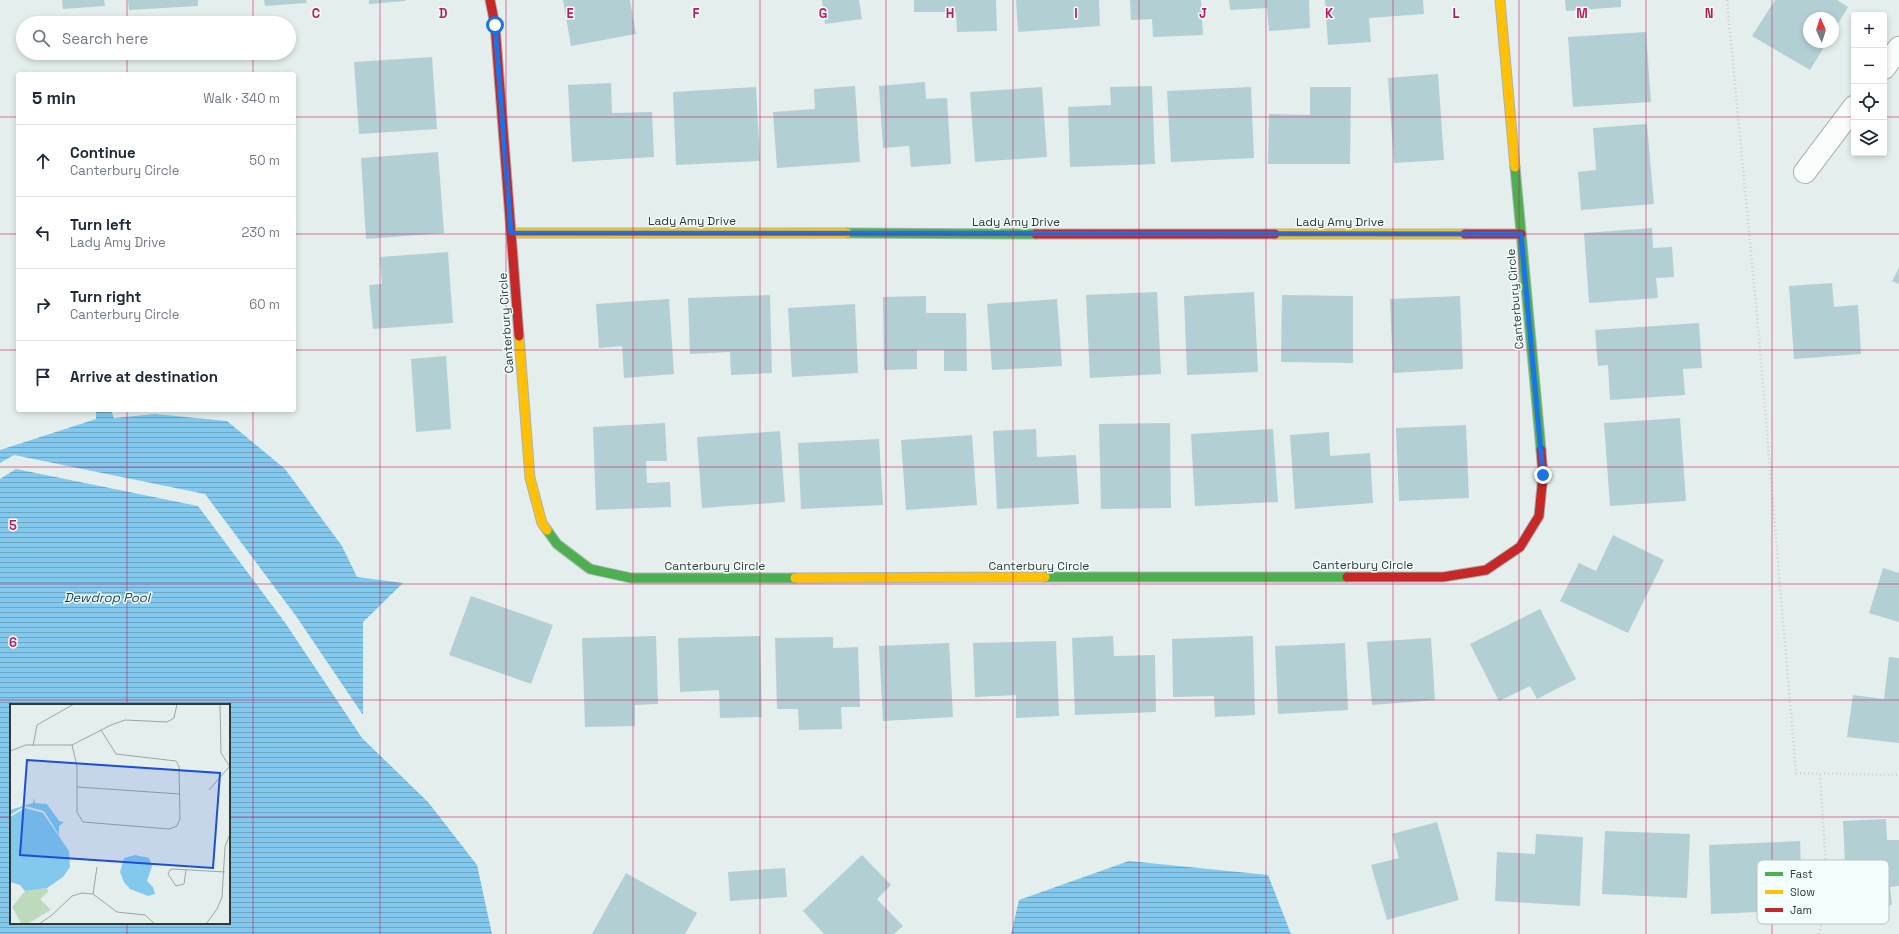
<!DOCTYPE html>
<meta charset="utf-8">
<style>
:root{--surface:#fff;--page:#f6f6f7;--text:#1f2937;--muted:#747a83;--line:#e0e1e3}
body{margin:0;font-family:"Space Grotesk",sans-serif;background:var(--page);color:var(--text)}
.controls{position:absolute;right:12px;top:12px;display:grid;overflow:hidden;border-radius:4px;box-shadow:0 2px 6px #0003}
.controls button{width:36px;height:36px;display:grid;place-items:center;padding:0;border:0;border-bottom:1px solid var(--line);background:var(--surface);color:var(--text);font:20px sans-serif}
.compass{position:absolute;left:1803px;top:12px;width:36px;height:36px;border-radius:50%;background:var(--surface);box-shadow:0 2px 6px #0003;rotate:356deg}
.stop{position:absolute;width:12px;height:12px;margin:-9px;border:3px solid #1a73e8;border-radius:50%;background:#fff}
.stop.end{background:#1a73e8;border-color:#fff;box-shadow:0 1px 4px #0008}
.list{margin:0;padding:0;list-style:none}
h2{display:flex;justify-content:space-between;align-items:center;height:52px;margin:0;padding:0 16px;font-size:17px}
h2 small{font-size:13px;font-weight:400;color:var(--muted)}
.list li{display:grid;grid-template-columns:26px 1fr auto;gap:12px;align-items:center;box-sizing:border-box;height:72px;padding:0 16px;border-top:1px solid var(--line)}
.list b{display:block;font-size:15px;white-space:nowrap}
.list p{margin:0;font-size:13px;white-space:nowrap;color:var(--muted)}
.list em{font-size:13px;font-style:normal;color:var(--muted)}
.icon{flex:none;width:22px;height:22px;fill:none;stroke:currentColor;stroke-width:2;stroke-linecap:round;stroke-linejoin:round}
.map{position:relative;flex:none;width:1899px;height:934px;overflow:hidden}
.search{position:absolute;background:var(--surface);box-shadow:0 2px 6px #0003;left:16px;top:16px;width:280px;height:44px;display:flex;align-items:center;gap:10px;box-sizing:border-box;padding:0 14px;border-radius:22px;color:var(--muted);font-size:15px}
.panel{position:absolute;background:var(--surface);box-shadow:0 2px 6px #0003;left:16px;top:72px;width:280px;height:340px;border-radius:4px}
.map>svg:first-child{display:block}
.water{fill:url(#water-rules);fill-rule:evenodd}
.building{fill:#b2d0d4}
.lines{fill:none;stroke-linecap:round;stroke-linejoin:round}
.street-casing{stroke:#abb3b2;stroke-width:24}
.fast-casing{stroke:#abb3b2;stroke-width:11}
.slow-casing{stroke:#abb3b2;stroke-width:11}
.jam-casing{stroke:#abb3b2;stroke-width:11}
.path{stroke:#cacecd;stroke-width:2.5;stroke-dasharray:1 3;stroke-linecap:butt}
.street{stroke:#fbfcfc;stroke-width:22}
.fast{stroke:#4caf50;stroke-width:9}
.slow{stroke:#ffc107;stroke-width:9}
.jam{stroke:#c62828;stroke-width:9}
.route{stroke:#1a73e8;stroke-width:5}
.grid{fill:none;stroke:#c2185b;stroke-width:1;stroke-opacity:0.55}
.labels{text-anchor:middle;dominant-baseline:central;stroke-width:3;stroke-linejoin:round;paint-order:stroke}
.street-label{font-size:12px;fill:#313938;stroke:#f2fefd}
.water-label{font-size:13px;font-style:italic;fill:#133c52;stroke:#f2fefd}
.inset-road{fill:none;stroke:#9ca6a4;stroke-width:1}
.view{fill:#1d4ed8;fill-opacity:0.15;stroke:#1d4ed8;stroke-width:2}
.inset-edge{fill:none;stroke:#313938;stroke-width:2}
.key{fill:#f2fefd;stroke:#b8c3c2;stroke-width:1}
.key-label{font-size:11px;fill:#313938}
.grid-label{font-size:13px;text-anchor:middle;font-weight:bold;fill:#c2185b;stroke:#f2fefd;stroke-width:3;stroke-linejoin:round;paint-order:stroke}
</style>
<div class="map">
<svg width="1899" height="934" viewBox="0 0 1899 934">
<defs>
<pattern id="water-rules" width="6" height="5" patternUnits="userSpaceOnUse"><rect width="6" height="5" fill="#83c9ee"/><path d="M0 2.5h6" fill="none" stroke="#6ca4c2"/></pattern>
</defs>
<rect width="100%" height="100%" fill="#e4eeec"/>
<!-- water -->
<g class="water">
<path d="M96 410H111L114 418 155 414 227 421 285 469 342 546 357 577 403 583 363 622V715L296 616 205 494 14 455 0 463V450L96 419Z"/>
<path d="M16 469 198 506 286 624 362 738 428 802 477 865 492 934H0V479ZM11 705H229V923H11Z"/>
<path d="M1129 861 1268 875 1291 934H1011L1019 900Z"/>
</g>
<!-- building -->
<g class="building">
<path d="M62 0H104L105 6 63 9Z"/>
<path d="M128 0H198V6L129 10Z"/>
<path d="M264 0H306L307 3 265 6Z"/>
<path d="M369 0H405V1L369 4Z"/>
<path d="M563 0H630L636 34 571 46Z"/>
<path d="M822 0H859L862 19 825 24Z"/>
<path d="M914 0H996L997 31 957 32 956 12H914Z"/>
<path d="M1016 0H1099L1100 26 1018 32Z"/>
<path d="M1130 0H1201L1203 35 1153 37 1152 19 1131 20Z"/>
<path d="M1229 0H1309L1310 28 1269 31 1267 8 1230 10Z"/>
<path d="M1325 0H1423L1424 14 1369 18 1371 42 1328 45Z"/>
<path d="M1565 0H1621V7L1566 11Z"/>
<path d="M1775 0H1837L1848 7 1833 32V18H1809V42H1827L1810 70 1752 36Z"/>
<path d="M1646 32 1651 102 1573 107 1568 37Z"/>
<path d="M432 57 437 129 359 134 354 62Z"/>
<path d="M1438 74 1444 160 1394 163 1388 78Z"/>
<path d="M925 82 926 99 947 98 951 164 911 167 909 146 883 148 879 86Z"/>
<path d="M611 83 612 113 652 112 654 157 572 162 568 85Z"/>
<path d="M855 86 860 162 777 168 773 112 815 109 814 89Z"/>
<path d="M1152 86 1155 164 1070 167 1068 107 1111 105 1110 87Z"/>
<path d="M756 87 760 161 676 165 673 92Z"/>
<path d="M1042 87 1047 157 975 162 970 92Z"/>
<path d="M1251 87 1254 158 1171 162 1167 91Z"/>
<path d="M1310 87H1351L1350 164H1268L1269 114 1310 115Z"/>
<path d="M1647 124 1654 204 1581 210 1578 172 1596 170 1593 128Z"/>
<path d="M438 152 444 233 366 239 361 158Z"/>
<path d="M1652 228 1653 248 1672 247 1674 277 1656 278 1658 298 1589 303 1584 233Z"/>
<path d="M448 252 453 323 373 329 369 285 382 284 380 257Z"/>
<path d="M1899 268V284L1892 281Z"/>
<path d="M1832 283 1834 307 1858 305 1861 354 1794 359 1789 286Z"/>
<path d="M1157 292 1161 374 1090 378 1086 295Z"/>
<path d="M1254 292 1258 372 1187 375 1184 296Z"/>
<path d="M770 295 772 373 731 375 730 352 690 354 688 298Z"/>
<path d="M1282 295 1353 296V363L1281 362Z"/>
<path d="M926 296V313H966L967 371H944V350H917V369L884 370 883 297Z"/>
<path d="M1460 296 1463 369 1393 373 1390 299Z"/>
<path d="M669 299 674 374 624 378 622 346 599 348 596 304Z"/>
<path d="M1057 299 1062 366 992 370 987 304Z"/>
<path d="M855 304 858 373 792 377 788 308Z"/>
<path d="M1699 323 1702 368 1683 369 1685 395 1610 400 1608 365 1598 366 1595 330Z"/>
<path d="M446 356 451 429 416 432 411 359Z"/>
<path d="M1680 418 1686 501 1610 506 1604 423Z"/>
<path d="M665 423 667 461H646L647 483 670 482 671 507 596 510 593 427Z"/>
<path d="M1170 423 1171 508 1101 509 1099 424Z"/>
<path d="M1466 425 1469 498 1399 501 1396 428Z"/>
<path d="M1036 429 1037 457 1076 455 1079 504 997 509 993 431Z"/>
<path d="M1273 429 1278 502 1195 506 1191 434Z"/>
<path d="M780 431 785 502 702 508 697 437Z"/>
<path d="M1329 432 1330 456 1370 453 1373 503 1295 509 1290 435Z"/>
<path d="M972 435 977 505 906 510 901 440Z"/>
<path d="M879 439 883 505 801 509 798 443Z"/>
<path d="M1613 535 1664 560 1628 633 1560 601 1579 563 1596 571Z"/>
<path d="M1883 568 1899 573V622L1869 613Z"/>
<path d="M471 596 553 625 531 684 449 655Z"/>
<path d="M1540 609 1576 679 1537 699 1530 686 1499 701 1470 644Z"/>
<path d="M656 636 658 704 635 705V726L585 727 582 638Z"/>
<path d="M760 636 762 717 720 718 719 690 680 692 678 638Z"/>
<path d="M1113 636 1114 656 1155 655 1156 712 1075 715 1072 638Z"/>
<path d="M1253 636 1255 715 1215 717 1214 696 1173 697 1172 639Z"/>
<path d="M833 637V648L858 647 860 707H841L842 729 799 730 798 709H777L775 638Z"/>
<path d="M1431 638 1435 700 1372 705 1367 642Z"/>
<path d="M1056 641 1059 716 1016 718V695L975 697 973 643Z"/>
<path d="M949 643 953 717 883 721 879 646Z"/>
<path d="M1345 643 1348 710 1278 714 1275 646Z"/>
<path d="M1889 657 1899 658V743L1847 737 1853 695 1884 699Z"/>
<path d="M1886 819 1887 840H1899V886L1890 887 1892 905 1847 907 1843 821Z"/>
<path d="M1437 822 1459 900 1387 920 1371 865 1399 858 1392 834Z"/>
<path d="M1605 831 1690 834 1687 898 1602 894Z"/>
<path d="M1536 834 1583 837 1580 906 1495 901 1497 852 1535 854Z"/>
<path d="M1800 841 1802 891 1758 893 1759 912 1711 914 1709 845Z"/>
<path d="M862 855 891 885 877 899 903 926 894 934H824L803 911Z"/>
<path d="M785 868 787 897 730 901 728 872Z"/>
<path d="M626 873 697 913 685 934H592Z"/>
</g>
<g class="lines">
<!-- street casing -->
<g class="street-casing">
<g id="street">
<path d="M1884 68 1899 48"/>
<path d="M1805 172 1854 107"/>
</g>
</g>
<!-- fast casing -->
<g class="fast-casing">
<g id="fast">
<path d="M1515 167 1541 450"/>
<path d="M847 233 1036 234"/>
<path d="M547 530 557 544 590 569 631 578H795"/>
<path d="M1045 577H1347"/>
</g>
</g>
<!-- slow casing -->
<g class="slow-casing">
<g id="slow">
<path d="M1500 0 1515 167"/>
<path d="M511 233H847"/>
<path d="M1275 234H1465"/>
<path d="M519 336 530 478 542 523 547 530"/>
<path d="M795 578 1045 577"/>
</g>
</g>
<!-- jam casing -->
<g class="jam-casing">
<g id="jam">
<path d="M490 0 495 25 519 336"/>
<path d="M1036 234H1275"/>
<path d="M1465 234H1521"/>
<path d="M1347 577H1443L1486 570 1520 547 1539 516 1543 475 1541 450"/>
</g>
</g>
<!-- path -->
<g class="path">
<path d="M1727 0 1758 327 1796 773 1899 775"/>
<path d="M1819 934 1828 898 1820 774"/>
</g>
<!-- street -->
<use href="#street" class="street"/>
<!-- fast -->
<use href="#fast" class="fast"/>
<!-- slow -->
<use href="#slow" class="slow"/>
<!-- jam -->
<use href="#jam" class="jam"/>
</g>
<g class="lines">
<!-- route -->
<path class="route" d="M495 25 511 233 1521 234 1543 475"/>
</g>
<!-- grid -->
<path class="grid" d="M127 0V23M253 0V23M380 0V934M506 0V934M633 0V934M760 0V934M886 0V934M1013 0V934M1139 0V934M1266 0V934M1393 0V934M1519 0V934M1646 0V934M1772 0V934M127 53V74M253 53V74M0 117H18M294 117H1854M1884 117H1899M0 234H18M294 234H1899M0 350H18M294 350H1899M127 410V705M253 410V934M0 467H1899M0 584H1899M0 700H1899M0 817H11M229 817H1899M127 923V934"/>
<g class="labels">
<!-- street labels -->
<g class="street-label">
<text x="692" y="221">Lady Amy Drive</text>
<text x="1016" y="222">Lady Amy Drive</text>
<text x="1340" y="222">Lady Amy Drive</text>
<text transform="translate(1515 299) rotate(-95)">Canterbury Circle</text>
<text transform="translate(506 323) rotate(-94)">Canterbury Circle</text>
<text x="1363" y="565">Canterbury Circle</text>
<text x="715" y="566">Canterbury Circle</text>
<text x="1039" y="566">Canterbury Circle</text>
</g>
<!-- water labels -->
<g class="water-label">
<text x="107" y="597">Dewdrop Pool</text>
</g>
</g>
<!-- overview -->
<g transform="translate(10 704)">
<rect width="220" height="220" fill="#e4eeec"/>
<path d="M37 184 38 188 30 195 41 206 17 220 11 219 2 203 15 187Z" fill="#bedabc"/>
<path d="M24 94 25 99 37 100 49 117 54 118 49 122V131L34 107 15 102 0 111V106L23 99ZM15 104 33 109 59 147 60 163 53 173 37 184 15 187 10 181 0 178V113ZM125 151 139 154 142 162 137 177 143 183 145 190 138 192 120 185 114 178 110 168 114 154Z" fill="#83c9ee"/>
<path class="inset-road" d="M210 0 211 49 220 63M62 41 67 62V108L73 118 159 125 167 122 170 115 169 62 166 57 106 50 91 26M23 42 27 21 64 0M0 47 16 41H62L101 21 115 16 157 18 164 14 167 0M67 83 170 90M199 86 219 63M176 166 174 180 166 182 158 170 160 166 162 165 215 168M83 190 87 163M29 220 42 211 62 192 72 189 83 190 107 208 135 211 145 220M196 220 207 205 212 193 215 143 220 130"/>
<path class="view" d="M17 56 210 69 203 164 10 151Z"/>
<rect width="220" height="220" class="inset-edge"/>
</g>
<!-- legend -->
<rect x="1757" y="860" width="132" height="64" rx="6" class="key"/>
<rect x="1765" y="872" width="18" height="4" fill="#4caf50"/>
<rect x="1765" y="890" width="18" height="4" fill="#ffc107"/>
<rect x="1765" y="908" width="18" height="4" fill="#c62828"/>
<g class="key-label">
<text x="1790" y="878">Fast</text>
<text x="1790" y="896">Slow</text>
<text x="1790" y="914">Jam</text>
</g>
<g class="grid-label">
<text x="316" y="18">C</text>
<text x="443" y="18">D</text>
<text x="570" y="18">E</text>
<text x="696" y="18">F</text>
<text x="823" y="18">G</text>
<text x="950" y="18">H</text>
<text x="1076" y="18">I</text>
<text x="1203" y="18">J</text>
<text x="1329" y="18">K</text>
<text x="1456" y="18">L</text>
<text x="1582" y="18">M</text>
<text x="1709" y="18">N</text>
<text x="13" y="530">5</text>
<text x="13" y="647">6</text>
</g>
</svg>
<div class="controls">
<button>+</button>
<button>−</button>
<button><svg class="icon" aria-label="locate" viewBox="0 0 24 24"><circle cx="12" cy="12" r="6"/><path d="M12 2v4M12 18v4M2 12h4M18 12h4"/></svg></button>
<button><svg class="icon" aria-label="layers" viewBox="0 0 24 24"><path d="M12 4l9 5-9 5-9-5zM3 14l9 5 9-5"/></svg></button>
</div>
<svg class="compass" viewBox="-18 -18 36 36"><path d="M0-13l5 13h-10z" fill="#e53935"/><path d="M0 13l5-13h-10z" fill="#747a83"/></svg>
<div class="stop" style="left:495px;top:25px"></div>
<div class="stop end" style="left:1543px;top:475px"></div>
<div class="search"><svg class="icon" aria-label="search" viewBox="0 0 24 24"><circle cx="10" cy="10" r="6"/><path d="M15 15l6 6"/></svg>Search here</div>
<section class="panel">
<h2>5 min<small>Walk · 340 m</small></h2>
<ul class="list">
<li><svg class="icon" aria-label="ahead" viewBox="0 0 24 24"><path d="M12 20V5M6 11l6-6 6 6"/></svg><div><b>Continue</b><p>Canterbury Circle</p></div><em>50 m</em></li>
<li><svg class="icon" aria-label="left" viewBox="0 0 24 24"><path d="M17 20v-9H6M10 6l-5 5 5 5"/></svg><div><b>Turn left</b><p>Lady Amy Drive</p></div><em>230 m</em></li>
<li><svg class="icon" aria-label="right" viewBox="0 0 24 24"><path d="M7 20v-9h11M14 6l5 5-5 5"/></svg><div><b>Turn right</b><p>Canterbury Circle</p></div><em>60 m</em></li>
<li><svg class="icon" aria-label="arrive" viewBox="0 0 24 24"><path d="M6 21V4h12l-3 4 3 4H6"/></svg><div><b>Arrive at destination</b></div></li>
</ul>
</section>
</div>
